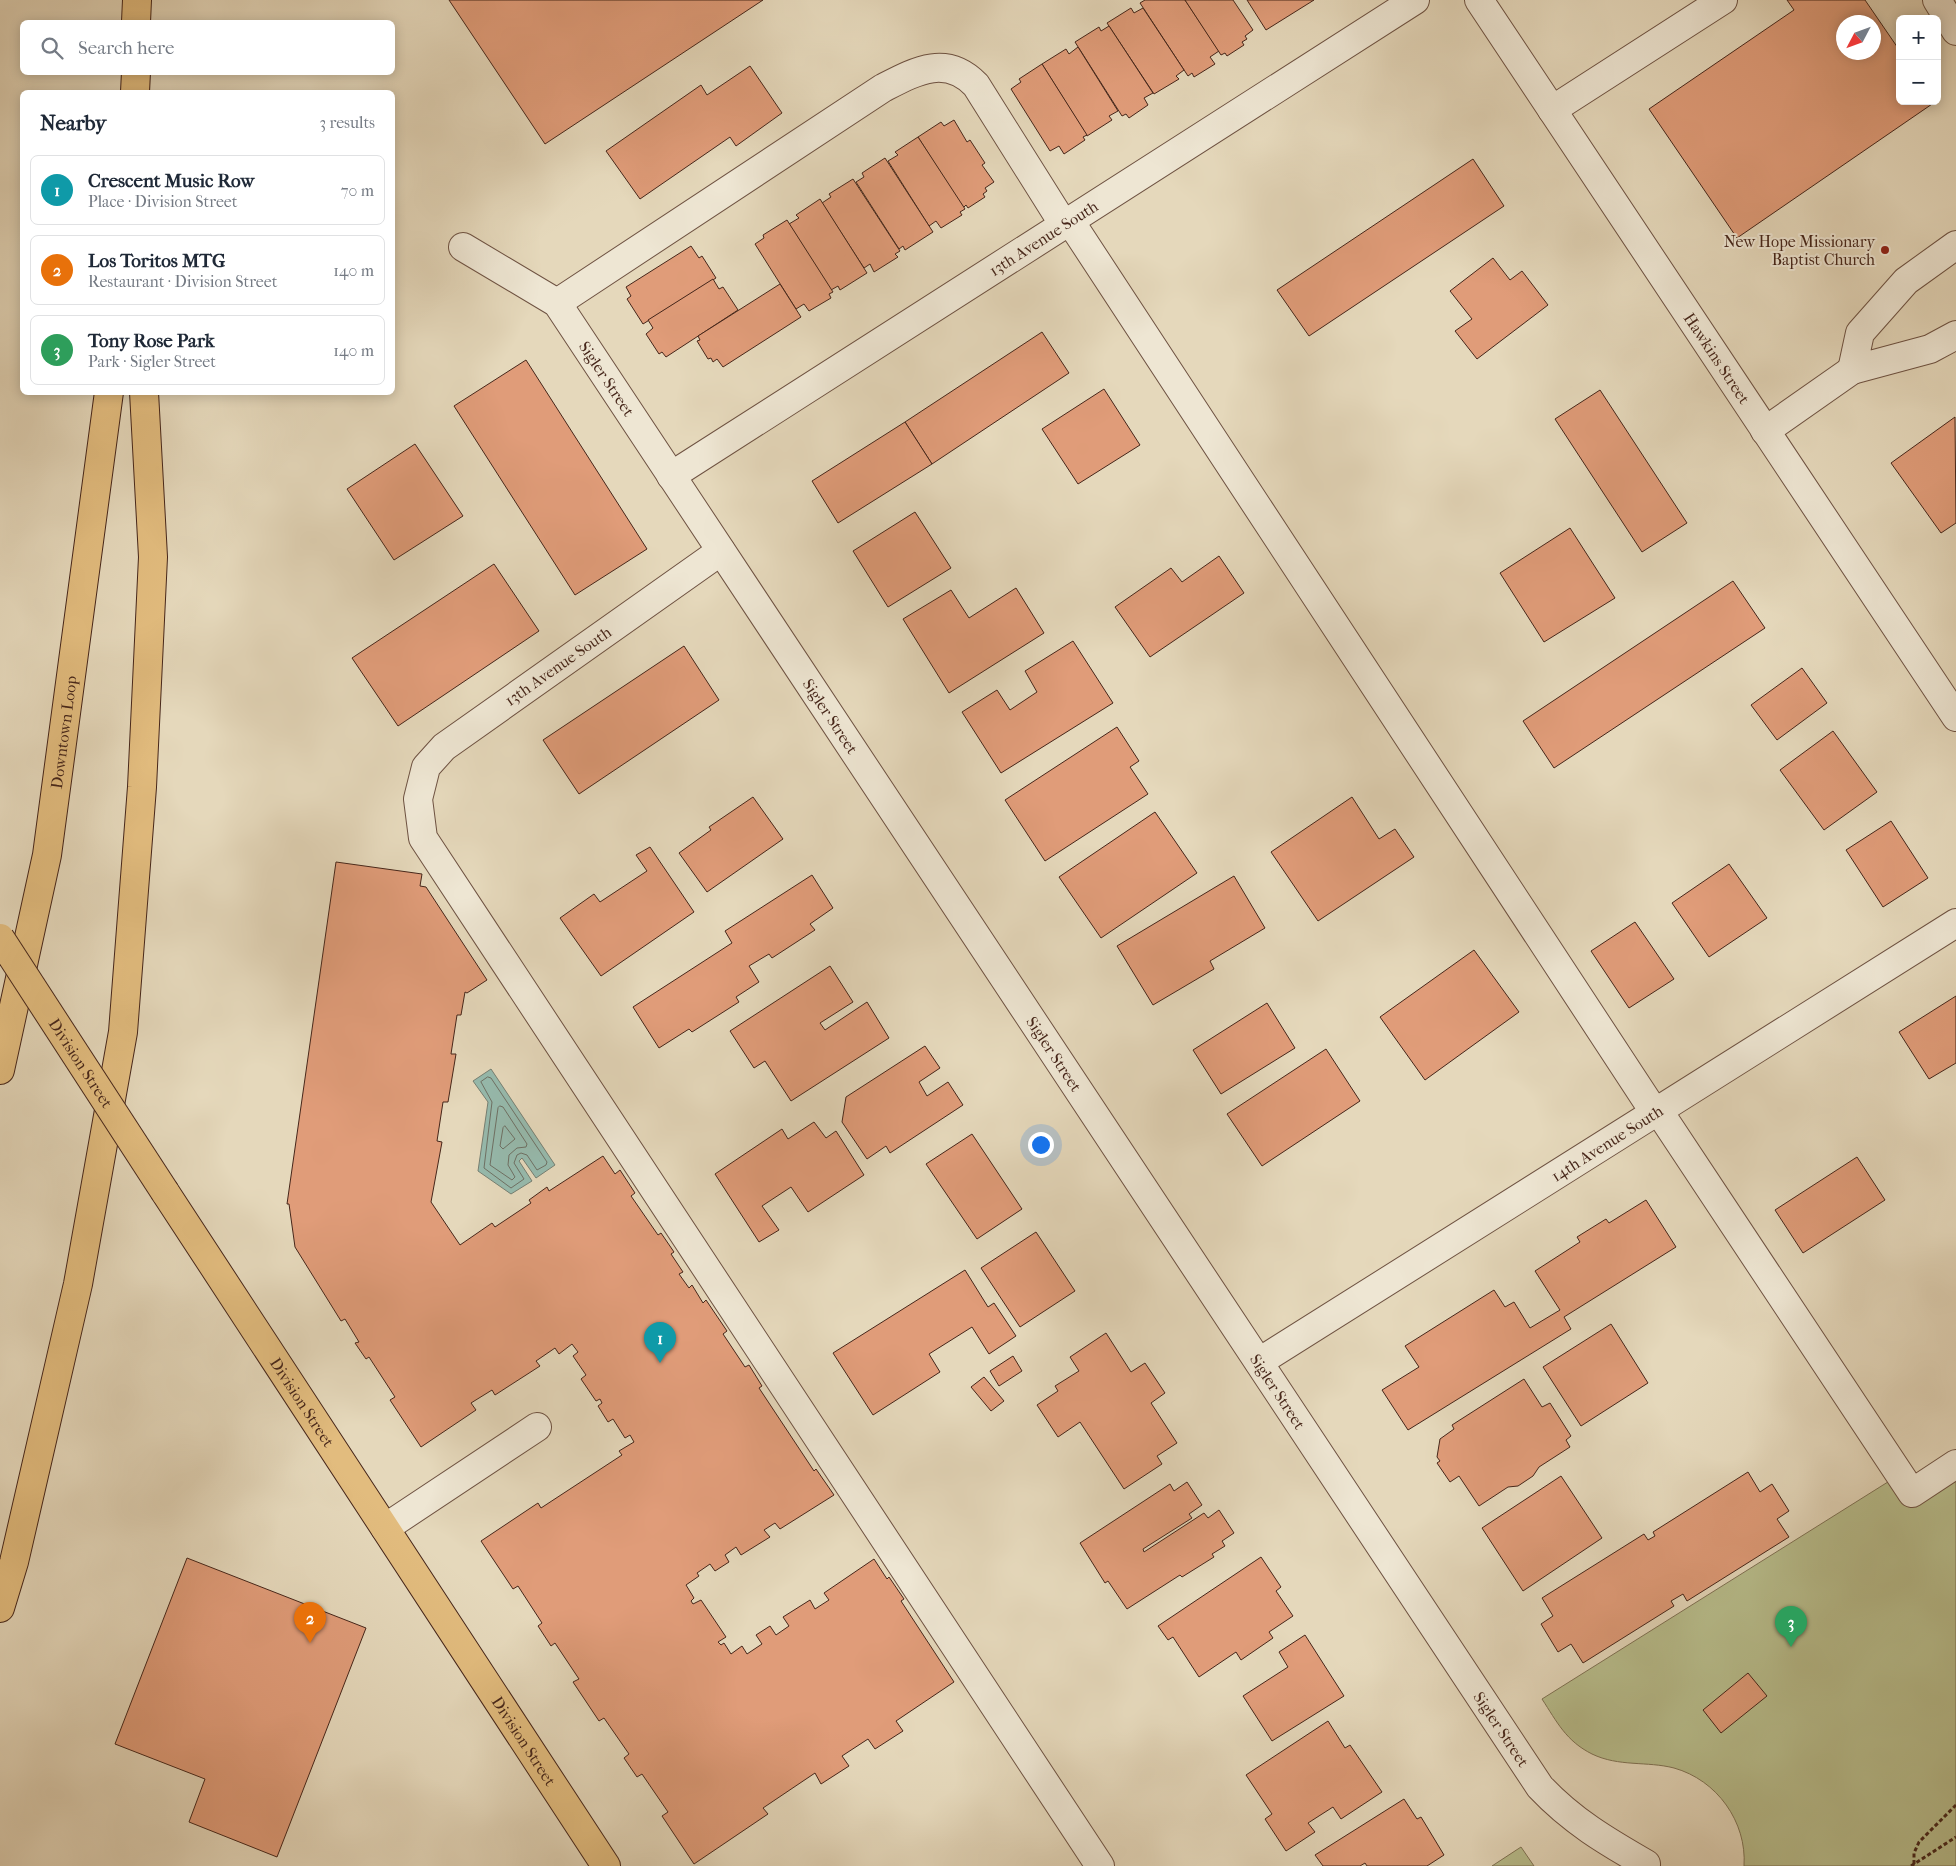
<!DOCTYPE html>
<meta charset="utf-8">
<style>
:root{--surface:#fff;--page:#f6f6f7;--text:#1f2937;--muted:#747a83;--line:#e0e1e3;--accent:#db2777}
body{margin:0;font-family:"IM FELL French Canon",serif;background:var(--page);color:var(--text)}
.controls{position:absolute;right:15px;top:15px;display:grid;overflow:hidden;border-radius:8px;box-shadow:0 2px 12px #0003}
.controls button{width:45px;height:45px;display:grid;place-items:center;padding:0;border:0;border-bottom:1px solid var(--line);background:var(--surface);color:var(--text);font:25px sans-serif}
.compass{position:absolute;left:1836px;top:15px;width:45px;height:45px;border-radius:50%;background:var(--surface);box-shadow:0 2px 12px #0003;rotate:229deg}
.you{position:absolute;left:1040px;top:1144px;width:18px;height:18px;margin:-12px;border:4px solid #fff;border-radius:50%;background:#1a73e8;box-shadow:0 0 0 8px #1a73e833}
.badge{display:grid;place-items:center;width:32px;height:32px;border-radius:50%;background:var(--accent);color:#fff;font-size:16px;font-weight:700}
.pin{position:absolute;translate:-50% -41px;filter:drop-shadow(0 1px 2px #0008)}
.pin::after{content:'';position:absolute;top:26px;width:18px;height:15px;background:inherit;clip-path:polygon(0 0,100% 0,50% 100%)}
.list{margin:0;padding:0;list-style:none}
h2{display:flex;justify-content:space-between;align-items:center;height:65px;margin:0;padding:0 20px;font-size:21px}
h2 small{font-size:16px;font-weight:400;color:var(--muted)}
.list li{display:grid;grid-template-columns:32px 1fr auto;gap:15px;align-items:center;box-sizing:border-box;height:70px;margin:0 10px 10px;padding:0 10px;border:1px solid var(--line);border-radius:8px}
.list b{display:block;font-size:19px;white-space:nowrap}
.list p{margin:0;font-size:16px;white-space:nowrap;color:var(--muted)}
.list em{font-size:16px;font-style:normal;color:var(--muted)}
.icon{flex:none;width:28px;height:28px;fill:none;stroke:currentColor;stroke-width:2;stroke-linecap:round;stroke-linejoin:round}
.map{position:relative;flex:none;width:1956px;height:1866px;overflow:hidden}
.search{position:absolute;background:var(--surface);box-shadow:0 2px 12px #0003;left:20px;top:20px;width:375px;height:55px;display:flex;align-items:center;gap:12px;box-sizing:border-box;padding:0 18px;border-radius:8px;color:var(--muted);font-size:19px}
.panel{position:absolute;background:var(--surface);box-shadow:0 2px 12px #0003;left:20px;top:90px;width:375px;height:305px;border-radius:8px}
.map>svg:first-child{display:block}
.green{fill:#b8be8d;stroke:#7f7254}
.water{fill:#96baad;stroke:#767f72}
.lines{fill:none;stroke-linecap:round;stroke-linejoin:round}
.shore{stroke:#6e7064;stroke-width:1}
.building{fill:#e09c79;stroke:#46261a;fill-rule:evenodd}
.minor-casing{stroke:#6e5242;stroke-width:30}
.major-casing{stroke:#46261a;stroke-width:30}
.highway-casing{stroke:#46261a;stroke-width:30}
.path{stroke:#46261a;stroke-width:3;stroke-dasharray:4 2.5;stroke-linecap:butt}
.minor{stroke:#eee6d3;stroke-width:28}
.major{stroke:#e2bc7e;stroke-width:28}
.highway{stroke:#e2bc7e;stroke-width:28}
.major-bridge-casing{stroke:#46261a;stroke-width:30;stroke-linecap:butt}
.major-bridge{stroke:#e2bc7e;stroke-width:28}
.poi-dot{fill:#8f2418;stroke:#eee6d3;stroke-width:2}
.labels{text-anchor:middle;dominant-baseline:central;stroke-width:4;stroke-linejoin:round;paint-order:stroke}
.street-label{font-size:16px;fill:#46261a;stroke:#eee6d3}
.poi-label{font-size:16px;fill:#46261a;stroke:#eee6d3;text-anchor:end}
</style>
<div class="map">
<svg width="1956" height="1866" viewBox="0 0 1956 1866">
<rect width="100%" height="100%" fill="#e5d8bb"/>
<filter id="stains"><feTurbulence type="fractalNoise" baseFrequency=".004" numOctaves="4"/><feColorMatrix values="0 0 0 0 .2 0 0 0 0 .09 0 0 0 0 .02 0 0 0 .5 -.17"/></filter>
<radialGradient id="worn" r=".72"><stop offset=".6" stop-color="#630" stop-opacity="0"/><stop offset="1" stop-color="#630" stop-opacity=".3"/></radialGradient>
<!-- green -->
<g class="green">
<path d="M1956 1464V1866H1744C1747 1822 1717 1780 1674 1768 1647 1761 1619 1767 1592 1754 1566 1741 1557 1722 1542 1699L1899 1475 1912 1493Z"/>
<path d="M1521 1847 1534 1866H1492Z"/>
</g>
<!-- water -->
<path class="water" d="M491 1069 555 1165 536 1178 522 1158 519 1161 532 1181 511 1194 478 1171 488 1102 473 1081Z"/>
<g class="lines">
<!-- shore -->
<g class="shore">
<path d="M488 1077 491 1078 547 1162 546 1165 537 1170 527 1155 521 1153 517 1155 514 1163 524 1179 511 1188 484 1168 492 1102 481 1082Z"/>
<path d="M500 1106 503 1107 527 1144 526 1147 517 1148 509 1155 508 1165 515 1177 512 1180 490 1165 498 1108Z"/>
<path d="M505 1126 515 1139 503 1149 500 1146 503 1128Z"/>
</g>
</g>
<!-- building -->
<g class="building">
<path d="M449 0H763L545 144Z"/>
<path d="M1145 0H1185L1219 51 1210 57 1215 64 1194 77 1192 73 1188 76 1140 3Z"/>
<path d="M1185 0H1233L1253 30 1245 36 1247 39 1242 42 1244 45 1227 56 1225 53 1221 55Z"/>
<path d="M1247 0H1314L1266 30Z"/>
<path d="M1787 0H1865L1900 51V101L1935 102 1737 238 1649 109 1794 10ZM1844 22H1874V52H1844Z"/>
<path d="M1131 8 1134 13 1143 8 1184 70 1176 76 1179 79 1154 94 1107 23Z"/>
<path d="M1109 26 1153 93 1144 98 1148 105 1129 118 1126 114 1122 116 1075 42 1099 27 1101 31Z"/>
<path d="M1078 47 1118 111 1109 116 1112 120 1087 136 1042 64 1066 49 1069 54Z"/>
<path d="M1042 64 1087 135 1083 137 1085 140 1064 154 1059 146 1050 151 1011 89 1021 82 1019 79Z"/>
<path d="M750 66 782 113 736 146 730 137 640 199 606 151 701 85 707 95Z"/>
<path d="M954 120 967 142 970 140 985 163 982 165 994 182 985 188 987 191 983 194 985 197 968 208 966 205 963 208 918 137 941 122 944 126Z"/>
<path d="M918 137 965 209 960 212 962 215 941 228 936 221 929 226 888 161 898 155 895 152Z"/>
<path d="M885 158 933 232 905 250 903 246 899 249 856 182 864 177 862 173Z"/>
<path d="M1473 159 1504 206 1309 336 1277 290Z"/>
<path d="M853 179 900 251 895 254 898 257 874 272 870 264 864 268 822 203 831 197 829 194Z"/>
<path d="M820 199 867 273 840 290 838 286 831 290 789 224 799 218 796 215Z"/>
<path d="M787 220 833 292 829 294 831 298 809 311 804 304 796 309 755 244 764 238 763 235Z"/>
<path d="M691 246 699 258 702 256 716 278 643 324 627 299 631 296 626 287Z"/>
<path d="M1493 258 1510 280 1522 271 1548 305 1477 359 1455 331 1472 319 1450 291Z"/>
<path d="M713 279 719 289 723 287 738 310 666 357 662 352 659 354 646 334 653 328 648 320Z"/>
<path d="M780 284 801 317 723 367 717 359 713 362 711 358 708 359 697 341 700 340 698 336Z"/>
<path d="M1042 332 1069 373 932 464 905 422Z"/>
<path d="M526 360 647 549 575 595 454 406Z"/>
<path d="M1104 389 1140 445 1078 484 1042 429Z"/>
<path d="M1600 390 1687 523 1642 552 1555 419Z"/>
<path d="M1955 417 1956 523 1941 533 1891 463Z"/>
<path d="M905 422 932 464 838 523 812 481Z"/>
<path d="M415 444 463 516 394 560 347 489Z"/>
<path d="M915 512 951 568 888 607 853 551Z"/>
<path d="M1570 528 1615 598 1544 642 1500 573Z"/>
<path d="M1219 556 1244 593 1150 657 1115 607 1171 568 1182 582Z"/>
<path d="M494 564 539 631 398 726 352 658Z"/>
<path d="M1733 581 1765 628 1554 768 1523 721Z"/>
<path d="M1016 588 1044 633 949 693 903 619 951 590 969 618Z"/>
<path d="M1073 641 1113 703 1001 773 962 712 997 690 1010 710 1037 692 1025 671Z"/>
<path d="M684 646 719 700 579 794 543 740Z"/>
<path d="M1802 668 1827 703 1777 740 1751 705Z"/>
<path d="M1117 727 1139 761 1130 767 1148 794 1045 861 1005 800Z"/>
<path d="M1833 731 1877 792 1824 830 1780 770Z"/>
<path d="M753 797 783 839 707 892 679 853 711 830 709 827Z"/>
<path d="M1352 797 1379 839 1395 829 1414 857 1318 921 1271 852Z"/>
<path d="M1155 812 1197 873 1101 938 1059 877Z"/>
<path d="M1891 821 1928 878 1883 907 1846 850Z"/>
<path d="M650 847 694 912 601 976 560 918 594 894 600 902 647 871 636 855Z"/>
<path d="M336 862 422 874 420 886 426 887 487 980 467 993 465 992 461 1015H457L451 1054H456L448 1102H443L437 1141 442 1142 431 1202 460 1245 492 1223 495 1227 531 1203 529 1200 547 1187 549 1191 603 1156 615 1174 620 1170 635 1193 631 1196 658 1235 661 1233 674 1252 671 1254 683 1272 679 1274 689 1288 692 1285 703 1303 706 1300 727 1331 723 1334 745 1367 749 1365 762 1386 759 1388 814 1471 816 1469 834 1495 780 1529 775 1523 764 1530 770 1537 741 1555 736 1547 725 1555 729 1562 715 1571 710 1564 697 1573 699 1576 686 1585 694 1598 691 1601 693 1604 701 1600 726 1637 718 1642 721 1645 724 1643 731 1654 742 1646 747 1654 762 1644 756 1635 770 1626 776 1635 789 1626 783 1617 810 1600 815 1609 829 1600 824 1593 874 1559 887 1579 889 1577 904 1599 901 1601 954 1682 896 1721 903 1731 875 1749 868 1739 842 1756 849 1766 821 1784 815 1773 763 1808 768 1814 694 1864 662 1816 668 1812 642 1774 637 1777 624 1758 629 1754 604 1718 599 1721 573 1682 579 1679 555 1643 551 1646 538 1626 542 1623 518 1586 513 1589 481 1541 538 1503 541 1508 622 1455 619 1451 634 1442 630 1435 625 1438 613 1419 608 1422 598 1406 602 1403 600 1399 596 1401 581 1379 586 1375 573 1356 578 1352 572 1344 559 1354 555 1348 536 1361 540 1366 495 1395 492 1390 471 1403 476 1410 421 1447 390 1400 395 1397 369 1357 366 1359 355 1343 359 1342 345 1319 341 1321 295 1247 289 1204H287Z"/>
<path d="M1729 864 1767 918 1709 957 1672 903Z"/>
<path d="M812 875 833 908 810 924 815 930 772 958 769 954 749 966 759 982 736 997 739 1002 692 1032 689 1029 659 1048 633 1007 732 943 725 931Z"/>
<path d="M1234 876 1265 928 1210 961 1214 969 1153 1005 1117 946Z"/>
<path d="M1635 922 1674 979 1629 1008 1591 951Z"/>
<path d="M1474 950 1519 1012 1425 1080 1380 1017Z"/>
<path d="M830 966 853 1002 820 1023 825 1030 867 1002 889 1038 791 1101 765 1061 754 1068 730 1031Z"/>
<path d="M1956 996V1063L1929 1079 1899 1032Z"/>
<path d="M1267 1003 1295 1048 1221 1094 1193 1050Z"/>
<path d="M925 1046 940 1068 919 1082 927 1096 948 1082 963 1105 890 1153 886 1146 867 1159 842 1122 846 1097Z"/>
<path d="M1326 1049 1360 1101 1262 1166 1227 1114Z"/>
<path d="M814 1122 826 1138 836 1131 864 1175 808 1212 791 1187 762 1206 779 1230 759 1242 715 1174 782 1129 788 1139Z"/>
<path d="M972 1134 1022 1209 977 1239 926 1164Z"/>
<path d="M1857 1157 1885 1200 1803 1253 1775 1210Z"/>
<path d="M1646 1200 1676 1247 1564 1317 1571 1329 1408 1430 1382 1390 1419 1367 1405 1346 1494 1290 1505 1307 1514 1302 1530 1328 1560 1310 1535 1271 1580 1242 1577 1237 1606 1219 1609 1223Z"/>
<path d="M1036 1232 1075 1291 1020 1327 981 1268Z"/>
<path d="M965 1270 988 1307 994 1303 1016 1336 989 1354 972 1327 929 1354 940 1372 873 1415 833 1353Z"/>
<path d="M1611 1324 1648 1383 1581 1426 1543 1367Z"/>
<path d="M1106 1333 1131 1372 1145 1363 1165 1393 1151 1403 1177 1443 1157 1456 1162 1464 1124 1489 1080 1422 1058 1437 1037 1405 1058 1391 1055 1386 1079 1371 1070 1357Z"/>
<path d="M1013 1356 1022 1371 999 1386 990 1371Z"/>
<path d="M984 1377 1004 1401 991 1411 971 1387Z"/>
<path d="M1524 1379 1542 1407 1550 1403 1571 1436 1566 1440 1570 1447 1539 1467 1533 1476 1518 1486 1508 1487 1479 1506 1459 1476 1450 1482 1437 1463 1440 1461 1437 1457 1440 1439 1454 1429 1452 1425Z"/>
<path d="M1748 1472 1760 1492 1772 1484 1789 1511 1777 1519 1789 1537 1687 1601 1683 1594 1671 1601 1674 1606 1583 1663 1571 1644 1558 1652 1541 1624 1553 1616 1542 1598 1644 1534 1648 1540 1655 1536 1653 1532Z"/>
<path d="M1561 1476 1602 1538 1523 1591 1482 1528Z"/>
<path d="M1187 1482 1202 1505 1189 1514 1192 1518 1143 1549 1144 1552 1204 1513 1208 1518 1219 1510 1234 1533 1222 1541 1225 1546 1212 1554 1214 1557 1182 1577 1180 1575 1127 1609 1108 1581 1105 1583 1080 1543 1170 1484 1174 1491Z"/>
<path d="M1261 1557 1281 1587 1276 1591 1293 1616 1269 1632 1273 1638 1241 1660 1236 1652 1199 1677 1173 1637 1168 1640 1158 1626Z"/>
<path d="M187 1558 366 1628 277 1857 189 1822 205 1779 115 1744Z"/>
<path d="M1305 1635 1344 1696 1272 1741 1243 1696 1288 1667 1279 1652Z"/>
<path d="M1748 1673 1767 1696 1721 1733 1703 1710Z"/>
<path d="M1328 1721 1345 1748 1350 1745 1382 1792 1341 1819 1333 1807 1308 1823 1315 1832 1286 1851 1265 1819 1272 1814 1246 1775Z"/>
<path d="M1404 1799 1417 1819 1421 1817 1444 1855 1427 1866H1367L1365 1863 1360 1866H1323L1315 1855Z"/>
</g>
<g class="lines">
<!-- minor casing -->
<g class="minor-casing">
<g id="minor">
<path id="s1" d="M1479 0 1956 717"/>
<path d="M1937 0 1956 31"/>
<path d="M1552 110 1723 0"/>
<path d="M1070 221 1655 1113"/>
<path d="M1956 245 1906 281 1860 333 1852 370 1930 349 1956 335"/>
<path id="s2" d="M463 247 557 303 1540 1787C1572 1821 1606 1841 1646 1864"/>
<path d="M557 303 883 88C916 71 946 54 976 85L1064 225"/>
<path d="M1765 431 1852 370"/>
<path id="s3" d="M671 476 1415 0"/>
<path d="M721 551 444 747 426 767 418 799 423 838 1100 1866"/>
<path d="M1658 1110 1912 1493 1956 1464"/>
<path id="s4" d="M1259 1362 1956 923"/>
<path d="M385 1528 537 1427"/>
</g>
</g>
<!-- major casing -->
<g class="major-casing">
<g id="major">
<path id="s5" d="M165 1192 606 1866"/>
</g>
</g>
<!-- highway casing -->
<g class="highway-casing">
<g id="highway">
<path d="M136 22 137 0"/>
<path d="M135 92 136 72"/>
<path id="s6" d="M0 1070 47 855 109 392"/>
<path d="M0 1608 14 1562 78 1284 123 1032 142 787 153 557 144 392"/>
</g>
</g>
<!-- path -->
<g class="path">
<path d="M1914 1864V1853L1919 1842 1956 1805"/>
<path d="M1911 1866 1956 1837"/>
</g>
<!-- minor -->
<use href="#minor" class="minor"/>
<!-- major -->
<use href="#major" class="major"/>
<!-- highway -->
<use href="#highway" class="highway"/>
<!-- major-bridge casing -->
<g class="major-bridge-casing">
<g id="major-bridge">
<path id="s7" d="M0 938 165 1192"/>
</g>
</g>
<!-- major-bridge -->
<use href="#major-bridge" class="major-bridge"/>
</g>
<!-- markers -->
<circle class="poi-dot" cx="1885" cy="250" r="5"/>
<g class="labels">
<!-- street labels -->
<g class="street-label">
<text stroke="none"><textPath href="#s3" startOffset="442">13th Avenue South</textPath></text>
<text stroke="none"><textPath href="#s1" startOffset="430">Hawkins Street</textPath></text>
<text stroke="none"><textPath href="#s2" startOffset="200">Sigler Street</textPath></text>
<text transform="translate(558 666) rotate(-35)">13th Avenue South</text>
<text stroke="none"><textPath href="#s2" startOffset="605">Sigler Street</textPath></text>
<text stroke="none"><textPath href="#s6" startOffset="344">Downtown Loop</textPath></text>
<text stroke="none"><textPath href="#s2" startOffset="1010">Sigler Street</textPath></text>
<text stroke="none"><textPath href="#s7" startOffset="149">Division Street</textPath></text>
<text stroke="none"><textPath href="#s4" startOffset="411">14th Avenue South</textPath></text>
<text stroke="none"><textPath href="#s2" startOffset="1415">Sigler Street</textPath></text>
<text stroke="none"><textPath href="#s5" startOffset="251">Division Street</textPath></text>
<text stroke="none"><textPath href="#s2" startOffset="1820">Sigler Street</textPath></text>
<text stroke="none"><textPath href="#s5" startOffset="656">Division Street</textPath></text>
</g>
<!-- poi labels -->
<g class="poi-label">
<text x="1875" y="241">New Hope Missionary<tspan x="1875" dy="18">Baptist Church</tspan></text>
</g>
</g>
<rect width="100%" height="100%" filter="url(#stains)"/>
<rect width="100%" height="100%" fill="url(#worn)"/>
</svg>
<div class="controls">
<button>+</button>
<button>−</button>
</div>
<svg class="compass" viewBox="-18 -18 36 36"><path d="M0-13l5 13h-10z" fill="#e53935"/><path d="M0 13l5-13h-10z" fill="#747a83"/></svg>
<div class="you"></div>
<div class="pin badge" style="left:660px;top:1363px;background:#0f9aa8">1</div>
<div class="pin badge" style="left:310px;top:1643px;background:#e8710a">2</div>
<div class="pin badge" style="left:1791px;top:1647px;background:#2e9e5b">3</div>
<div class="search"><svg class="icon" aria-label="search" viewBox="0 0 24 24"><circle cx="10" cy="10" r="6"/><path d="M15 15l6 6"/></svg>Search here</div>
<section class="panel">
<h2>Nearby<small>3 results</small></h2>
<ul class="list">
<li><span class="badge" style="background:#0f9aa8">1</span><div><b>Crescent Music Row</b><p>Place · Division Street</p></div><em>70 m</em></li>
<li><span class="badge" style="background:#e8710a">2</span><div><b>Los Toritos MTG</b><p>Restaurant · Division Street</p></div><em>140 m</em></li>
<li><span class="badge" style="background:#2e9e5b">3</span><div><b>Tony Rose Park</b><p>Park · Sigler Street</p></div><em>140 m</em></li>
</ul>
</section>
</div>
